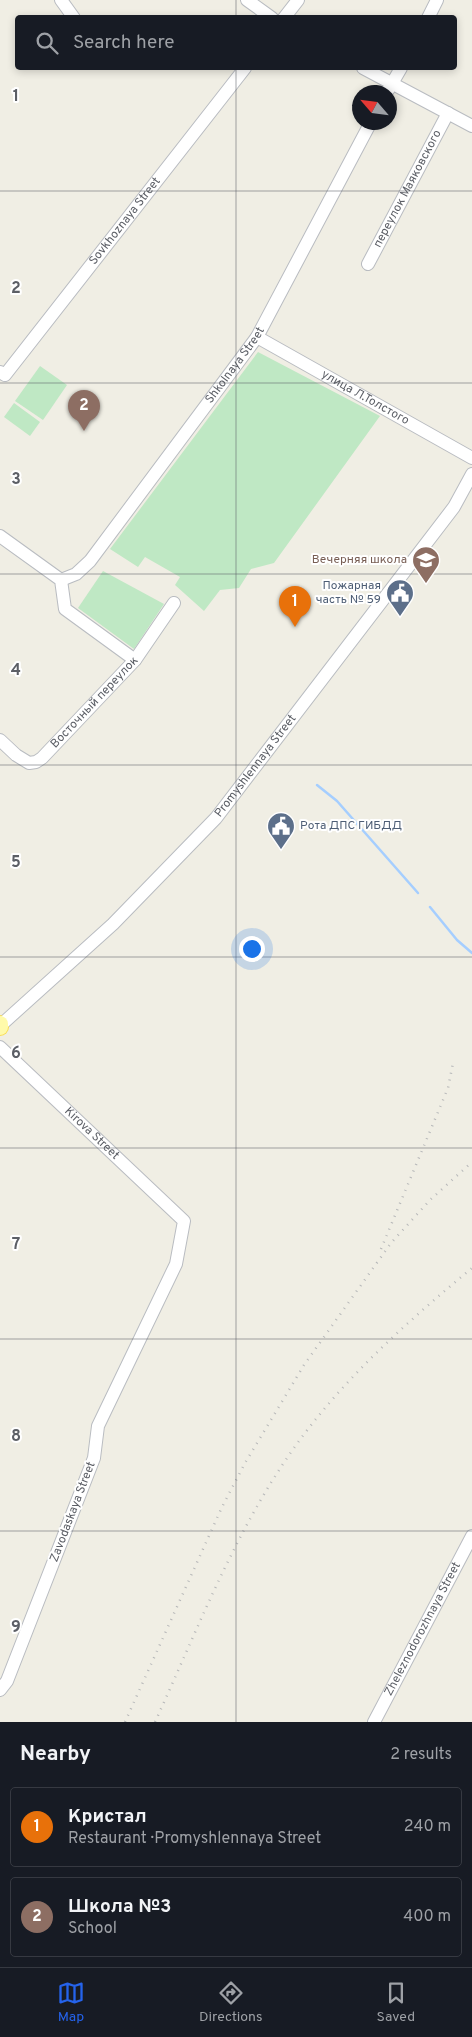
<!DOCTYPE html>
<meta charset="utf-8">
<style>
:root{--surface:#171b24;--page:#20242c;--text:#f1f3f6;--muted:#9ea1a6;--line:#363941;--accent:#2563eb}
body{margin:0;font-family:Overpass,sans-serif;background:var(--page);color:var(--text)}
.compass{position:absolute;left:352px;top:85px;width:45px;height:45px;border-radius:50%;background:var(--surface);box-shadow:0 2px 8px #0003;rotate:298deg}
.you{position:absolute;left:251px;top:948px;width:18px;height:18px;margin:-12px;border:4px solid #fff;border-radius:50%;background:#1a73e8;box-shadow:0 0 0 8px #1a73e833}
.badge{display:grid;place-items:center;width:32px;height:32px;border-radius:50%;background:var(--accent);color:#fff;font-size:16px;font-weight:700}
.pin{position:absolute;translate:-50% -41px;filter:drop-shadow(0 1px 2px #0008)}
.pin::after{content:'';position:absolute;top:26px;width:18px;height:15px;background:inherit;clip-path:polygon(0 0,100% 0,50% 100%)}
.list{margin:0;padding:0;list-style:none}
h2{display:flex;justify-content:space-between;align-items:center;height:65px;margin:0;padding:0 20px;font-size:21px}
h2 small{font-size:16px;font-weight:400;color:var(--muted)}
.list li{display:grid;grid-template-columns:32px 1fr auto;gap:15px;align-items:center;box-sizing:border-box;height:80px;margin:0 10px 10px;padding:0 10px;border:1px solid var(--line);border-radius:5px}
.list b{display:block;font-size:19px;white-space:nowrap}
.list p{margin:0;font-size:16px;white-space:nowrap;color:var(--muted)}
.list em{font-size:16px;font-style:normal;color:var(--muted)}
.icon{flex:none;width:28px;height:28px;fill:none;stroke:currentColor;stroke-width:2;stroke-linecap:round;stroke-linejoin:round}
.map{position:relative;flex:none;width:472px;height:1722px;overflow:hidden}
.search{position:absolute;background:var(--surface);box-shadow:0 2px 8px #0003;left:15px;right:15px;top:15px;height:55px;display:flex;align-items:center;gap:12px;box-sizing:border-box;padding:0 18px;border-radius:5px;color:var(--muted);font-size:19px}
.sheet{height:245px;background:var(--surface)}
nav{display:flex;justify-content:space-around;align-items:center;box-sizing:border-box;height:70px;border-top:1px solid var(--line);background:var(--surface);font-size:14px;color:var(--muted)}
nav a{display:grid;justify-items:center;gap:2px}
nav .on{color:var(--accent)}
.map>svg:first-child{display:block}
.grass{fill:#bfe8c4}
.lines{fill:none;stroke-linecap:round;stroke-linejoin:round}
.stream{stroke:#a5ceff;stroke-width:2.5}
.minor-casing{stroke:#b9bcc1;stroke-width:14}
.major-casing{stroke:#f9dd54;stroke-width:18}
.minor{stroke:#fff;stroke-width:12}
.major{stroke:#fffaaa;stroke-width:16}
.rail{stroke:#b7b8b9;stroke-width:2.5;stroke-dasharray:1 6;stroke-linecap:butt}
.grid{fill:none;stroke:#5c5f66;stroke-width:1;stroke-opacity:0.55}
.labels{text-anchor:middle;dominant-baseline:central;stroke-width:4;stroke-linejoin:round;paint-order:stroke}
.street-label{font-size:12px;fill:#5c5f66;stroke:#fff}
.education-label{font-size:12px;fill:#785e54;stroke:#fff;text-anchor:end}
.service-label{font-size:12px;fill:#4e5e75;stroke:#fff;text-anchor:end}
.grid-label{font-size:16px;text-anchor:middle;font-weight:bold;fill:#5c5f66;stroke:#fff;stroke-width:4;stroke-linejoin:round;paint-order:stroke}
</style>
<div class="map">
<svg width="472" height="1722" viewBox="0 0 472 1722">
<rect width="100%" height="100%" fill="#f0eee4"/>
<!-- grass -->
<g class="grass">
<path d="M258 352 380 416 274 563 251 569 239 588 220 590 204 611 175 585 180 577 145 557 138 567 110 549Z"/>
<path d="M40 366 67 385 43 420 15 401Z"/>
<path d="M14 403 40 422 30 436 4 417Z"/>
<path d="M103 571 164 604 134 649 78 608Z"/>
</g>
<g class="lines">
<!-- stream -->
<g class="stream">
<path d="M317 785 337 801 418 893"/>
<path d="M430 907 457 940 472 953"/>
</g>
<!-- minor casing -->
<g class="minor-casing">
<g id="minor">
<path d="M61 0 74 18"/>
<path d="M247 0 272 18"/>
<path d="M284 18 298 0"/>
<path d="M428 18 437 0"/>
<path d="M363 68 472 126"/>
<path d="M387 92 401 68"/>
<path id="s1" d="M368 264 448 113"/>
<path id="s2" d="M257 337 472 458"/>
<path id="s3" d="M0 372 5 375 245 68"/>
<path d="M0 536 61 580 65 609 135 660"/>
<path id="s4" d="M61 580 76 574 90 561 257 337 371 122"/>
<path id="s5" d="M0 740 16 755 29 763 36 762 42 758 135 660 174 603"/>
<path id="s6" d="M1 1025 113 924 216 818 454 507 472 474"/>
<path id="s7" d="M0 1047 184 1221 176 1264 98 1426 94 1458 7 1681 0 1690"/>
<path id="s8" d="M374 1722 472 1536"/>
</g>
</g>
<!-- major casing -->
<g class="major-casing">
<path id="major" d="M0 1024V1027"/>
</g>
<!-- minor -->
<use href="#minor" class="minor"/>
<!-- major -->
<use href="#major" class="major"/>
<!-- rail -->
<g class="rail">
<path d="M381 1249 448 1088 453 1063"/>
<path d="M125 1722 222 1507 245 1463 304 1365 391 1243 430 1200 472 1162"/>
<path d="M155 1722C195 1635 230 1544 283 1464 333 1388 402 1326 472 1268"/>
</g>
</g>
<!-- grid -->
<path class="grid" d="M236 0V18M236 68V1722M0 191H472M0 383H472M0 574H472M0 765H472M0 957H472M0 1148H472M0 1339H472M0 1531H472"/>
<!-- icons -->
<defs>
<g id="school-pin" transform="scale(1.4375)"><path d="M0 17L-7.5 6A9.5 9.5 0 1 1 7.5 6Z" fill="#8d6e63" stroke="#fff"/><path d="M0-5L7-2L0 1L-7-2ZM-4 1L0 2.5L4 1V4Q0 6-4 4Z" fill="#fff"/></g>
<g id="civic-pin" transform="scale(1.4375)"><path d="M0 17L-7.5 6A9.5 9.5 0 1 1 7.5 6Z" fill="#5c6f8a" stroke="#fff"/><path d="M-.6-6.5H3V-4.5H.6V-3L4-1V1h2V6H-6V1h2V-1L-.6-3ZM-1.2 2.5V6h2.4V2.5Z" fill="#fff"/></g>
</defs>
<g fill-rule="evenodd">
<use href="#school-pin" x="426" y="560"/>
<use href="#civic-pin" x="400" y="593"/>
<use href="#civic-pin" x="281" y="826"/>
</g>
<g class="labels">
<!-- street labels -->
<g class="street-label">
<text stroke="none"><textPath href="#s1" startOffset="85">переулок Маяковского</textPath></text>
<text stroke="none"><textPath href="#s3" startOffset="201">Sovkhoznaya Street</textPath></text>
<text stroke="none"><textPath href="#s4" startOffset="279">Shkolnaya Street</textPath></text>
<text stroke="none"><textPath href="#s2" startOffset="124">улица Л.Толстого</textPath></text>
<text stroke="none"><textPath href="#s5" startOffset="128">Восточный переулок</textPath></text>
<text stroke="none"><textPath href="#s6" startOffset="364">Promyshlennaya Street</textPath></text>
<text stroke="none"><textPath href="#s7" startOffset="126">Kirova Street</textPath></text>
<text transform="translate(73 1512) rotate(-69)">Zavodaskaya Street</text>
<text stroke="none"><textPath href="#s8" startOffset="105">Zheleznodorozhnaya Street</textPath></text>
</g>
<!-- education labels -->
<g class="education-label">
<text x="407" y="560">Вечерняя школа</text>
</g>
<!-- service labels -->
<g class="service-label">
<text x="381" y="586">Пожарная<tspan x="381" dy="14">часть № 59</tspan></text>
<text x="300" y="826" text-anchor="start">Рота ДПС ГИБДД</text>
</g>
</g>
<g class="grid-label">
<text x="16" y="101">1</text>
<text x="16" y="293">2</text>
<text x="16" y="484">3</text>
<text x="16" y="675">4</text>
<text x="16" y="867">5</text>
<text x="16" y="1058">6</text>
<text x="16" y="1249">7</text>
<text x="16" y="1441">8</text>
<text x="16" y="1632">9</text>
</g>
</svg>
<svg class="compass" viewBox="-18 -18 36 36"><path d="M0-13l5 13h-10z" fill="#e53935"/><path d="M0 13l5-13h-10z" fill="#9ea1a6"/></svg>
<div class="you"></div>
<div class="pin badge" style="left:295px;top:627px;background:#e8710a">1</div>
<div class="pin badge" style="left:84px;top:431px;background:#8d6e63">2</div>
<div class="search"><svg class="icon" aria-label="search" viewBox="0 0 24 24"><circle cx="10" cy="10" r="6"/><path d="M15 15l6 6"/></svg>Search here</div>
</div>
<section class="sheet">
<h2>Nearby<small>2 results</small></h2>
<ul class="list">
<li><span class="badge" style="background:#e8710a">1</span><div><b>Кристал</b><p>Restaurant · Promyshlennaya Street</p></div><em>240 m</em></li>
<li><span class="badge" style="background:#8d6e63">2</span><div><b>Школа №3</b><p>School</p></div><em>400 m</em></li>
</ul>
</section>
<nav>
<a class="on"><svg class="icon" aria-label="map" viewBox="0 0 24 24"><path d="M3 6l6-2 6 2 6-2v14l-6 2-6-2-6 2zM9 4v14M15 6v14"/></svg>Map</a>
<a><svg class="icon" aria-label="directions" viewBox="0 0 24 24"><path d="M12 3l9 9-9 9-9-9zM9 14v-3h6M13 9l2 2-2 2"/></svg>Directions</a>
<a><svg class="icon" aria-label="saved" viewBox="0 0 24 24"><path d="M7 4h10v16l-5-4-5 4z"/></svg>Saved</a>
</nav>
